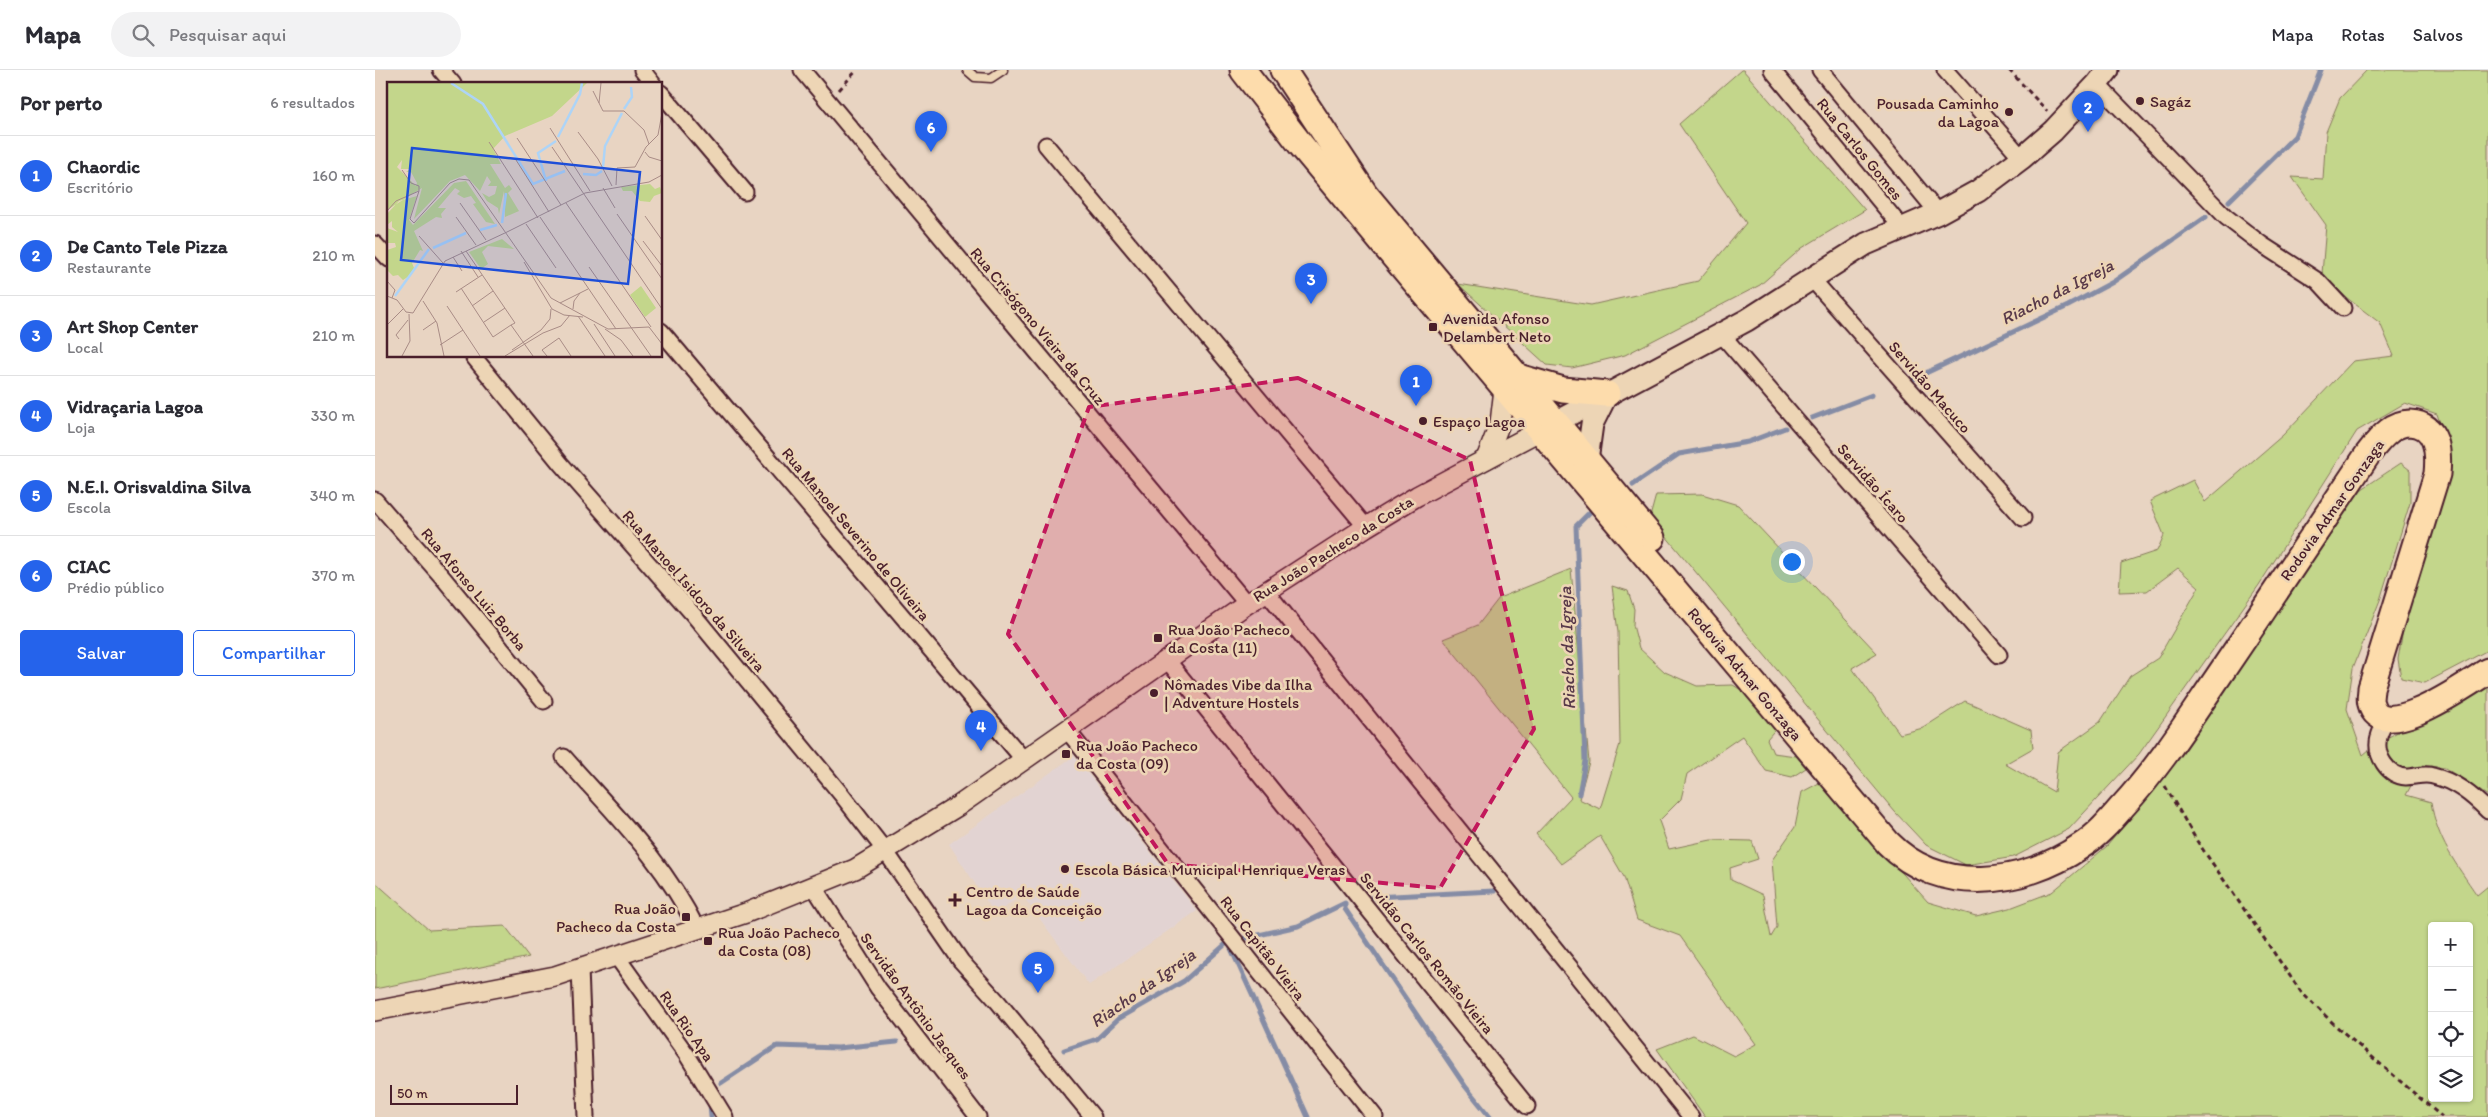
<!DOCTYPE html>
<html lang="pt">
<meta charset="utf-8">
<style>
:root{--surface:#fff;--page:#f2f2f3;--text:#2b2b33;--muted:#7c7c81;--line:#e1e1e2;--accent:#2563eb}
body{margin:0;font-family:Itim,sans-serif;background:var(--page);color:var(--text)}
.controls{position:absolute;right:15px;bottom:15px;display:grid;overflow:hidden;border-radius:5px;box-shadow:0 1px 4px #0004}
.controls button{width:45px;height:45px;display:grid;place-items:center;padding:0;border:0;border-bottom:1px solid var(--line);background:var(--surface);color:var(--text);font:25px sans-serif}
.scale{position:absolute;left:15px;bottom:12px;width:128px;box-sizing:border-box;padding-left:5px;border:2px solid #4a1f2b;border-top:0;font-size:14px;line-height:18px;white-space:nowrap;color:#4a1f2b;-webkit-text-stroke:4px #edd5b5;paint-order:stroke}
.you{position:absolute;left:1416px;top:491px;width:18px;height:18px;margin:-12px;border:4px solid #fff;border-radius:50%;background:#1a73e8;box-shadow:0 0 0 8px #1a73e833}
.badge{display:grid;place-items:center;width:32px;height:32px;border-radius:50%;background:var(--accent);color:#fff;font-size:16px;font-weight:700}
.pin{position:absolute;translate:-50% -41px;filter:drop-shadow(0 1px 2px #0008)}
.pin::after{content:'';position:absolute;top:26px;width:18px;height:15px;background:inherit;clip-path:polygon(0 0,100% 0,50% 100%)}
.list{margin:0;padding:0;list-style:none}
h2{display:flex;justify-content:space-between;align-items:center;height:65px;margin:0;padding:0 20px;font-size:21px}
h2 small{font-size:16px;font-weight:400;color:var(--muted)}
.list li{display:grid;grid-template-columns:32px 1fr auto;gap:15px;align-items:center;box-sizing:border-box;height:80px;padding:0 20px;border-top:1px solid var(--line)}
.list b{display:block;font-size:19px;white-space:nowrap}
.list p{margin:0;font-size:16px;white-space:nowrap;color:var(--muted)}
.list em{font-size:16px;font-style:normal;color:var(--muted)}
.actions{display:flex;gap:10px;padding:15px 20px}
.actions a{flex:1;padding:11px 0;border:1px solid var(--accent);border-radius:5px;text-align:center;font-size:18px;color:var(--accent)}
.actions .main{background:var(--accent);color:#fff}
.icon{flex:none;width:28px;height:28px;fill:none;stroke:currentColor;stroke-width:2;stroke-linecap:round;stroke-linejoin:round}
.map{position:relative;flex:none;width:2113px;height:1047px;overflow:hidden}
header{display:flex;align-items:center;gap:30px;box-sizing:border-box;height:70px;padding:0 25px;background:var(--surface);border-bottom:1px solid var(--line)}
header strong{font-size:24px}
nav{display:flex;gap:28px;margin-inline-start:auto;font-size:18px}
.search{width:350px;height:45px;background:var(--page);display:flex;align-items:center;gap:12px;box-sizing:border-box;padding:0 18px;border-radius:28px;color:var(--muted);font-size:19px}
main{display:flex}
aside{flex:1;background:var(--surface)}
.map>svg:first-child{display:block}
.built{fill:#e2d3d2}
.green{fill:#c3d68b;stroke:#867a5b;fill-rule:evenodd}
.lines{fill:none;stroke-linecap:round;stroke-linejoin:round}
.stream{stroke:#858ca5;stroke-width:5}
.service-casing{stroke:#4a1f2b;stroke-width:11}
.minor-casing{stroke:#4a1f2b;stroke-width:19}
.tertiary-casing{stroke:#4a1f2b;stroke-width:22}
.secondary-casing{stroke:#4a1f2b;stroke-width:25}
.primary-casing{stroke:#4a1f2b;stroke-width:29}
.path{stroke:#4a1f2b;stroke-width:3;stroke-dasharray:5 4;stroke-linecap:butt}
.service{stroke:#edd5b5;stroke-width:8}
.minor{stroke:#edd5b5;stroke-width:15}
.tertiary{stroke:#edd5b5;stroke-width:19}
.secondary{stroke:#edd5b5;stroke-width:21}
.primary{stroke:#fddcac;stroke-width:25}
.marked{fill:#c2185b;fill-opacity:0.2;stroke:#c2185b;stroke-width:4;stroke-dasharray:10 6;stroke-linejoin:round}
.poi-dot{fill:#4a1f2b;stroke:#edd5b5;stroke-width:2}
.labels{text-anchor:middle;dominant-baseline:central;stroke-width:5;stroke-linejoin:round;paint-order:stroke}
.poi-label{font-size:16px;fill:#4a1f2b;stroke:#edd5b5;text-anchor:start}
.street-label{font-size:16px;fill:#4a1f2b;stroke:#edd5b5}
.water-label{font-size:18px;font-style:italic;fill:#593a4a;stroke:#edd5b5}
.inset-river{fill:none;stroke:#add4f7;stroke-width:2.5}
.inset-road{fill:none;stroke:#a98c86;stroke-width:1}
.view{fill:#1d4ed8;fill-opacity:0.15;stroke:#1d4ed8;stroke-width:2.5}
.inset-edge{fill:none;stroke:#4a1f2b;stroke-width:2.5}
</style>
<header>
<strong>Mapa</strong>
<div class="search"><svg class="icon" aria-label="search" viewBox="0 0 24 24"><circle cx="10" cy="10" r="6"/><path d="M15 15l6 6"/></svg>Pesquisar aqui</div>
<nav><a>Mapa</a><a>Rotas</a><a>Salvos</a></nav>
</header>
<main>
<aside>
<h2>Por perto<small>6 resultados</small></h2>
<ul class="list">
<li><span class="badge">1</span><div><b>Chaordic</b><p>Escritório</p></div><em>160 m</em></li>
<li><span class="badge">2</span><div><b>De Canto Tele Pizza</b><p>Restaurante</p></div><em>210 m</em></li>
<li><span class="badge">3</span><div><b>Art Shop Center</b><p>Local</p></div><em>210 m</em></li>
<li><span class="badge">4</span><div><b>Vidraçaria Lagoa</b><p>Loja</p></div><em>330 m</em></li>
<li><span class="badge">5</span><div><b>N.E.I. Orisvaldina Silva</b><p>Escola</p></div><em>340 m</em></li>
<li><span class="badge">6</span><div><b>CIAC</b><p>Prédio público</p></div><em>370 m</em></li>
</ul>
<div class="actions"><a class="main">Salvar</a><a>Compartilhar</a></div>
</aside>
<div class="map">
<svg width="2113" height="1047" viewBox="0 0 2113 1047">
<rect width="100%" height="100%" fill="#e8d4c2"/>
<filter id="ink" filterUnits="userSpaceOnUse"><feTurbulence type="fractalNoise" baseFrequency=".02" numOctaves="2"/><feDisplacementMap in="SourceGraphic" scale="10" xChannelSelector="R" yChannelSelector="G"/><feConvolveMatrix kernelMatrix="1 2 1 2 8 2 1 2 1" color-interpolation-filters="sRGB"/></filter>
<g filter="url(#ink)">
<!-- built -->
<path class="built" d="M699 686 822 841 714 915 647 825 620 844 574 774Z"/>
<!-- green -->
<g class="green">
<path d="M1366 0H1368L1490 140 1427 178 1385 215 1250 285 1197 298 1172 295 1083 214 1216 235 1323 211 1371 153 1304 54Z"/>
<path d="M1992 0H2113V580L2050 613 2026 608 2023 589 2035 520 2072 374 2062 344 2030 333 1982 361 1884 515 1764 684 1694 759 1639 787 1591 795 1551 775 1520 742 1275 447 1281 425 1327 424 1363 435 1502 583 1477 598 1525 664 1548 658 1590 631 1656 660 1658 678 1630 694 1679 722 1683 682 1725 652 1755 606 1783 588 1824 517 1803 498 1772 521 1744 522 1746 493 1782 481 1789 465 1775 431 1818 410 1830 432 1908 365 1978 291 2019 286 2005 253 1972 228 1947 204 1951 155 1917 107 1948 109 1951 62 1965 28Z"/>
<path d="M2026 393 2035 400V433L2005 530 1978 598 1972 639 1988 685 2001 674 2113 612V726L2070 698 2047 695 2031 725 2056 732C2062 770 2081 794 2102 825L2113 816V843L2111 845 2113 847V1047H1330L1282 979 1318 965 1359 986 1381 974 1305 866 1262 850 1249 807 1225 766 1186 794 1161 764 1196 727 1068 569 1103 555 1124 528 1196 499 1214 692 1204 729 1225 739 1245 674 1243 562 1237 516 1253 521 1259 539 1258 555 1264 578 1290 602 1322 616 1358 615 1376 626 1404 655 1392 669 1398 683 1421 686 1431 698 1417 707 1391 701 1367 666 1312 704 1306 729 1284 751 1294 779 1336 770 1377 771 1383 789 1355 798 1356 810 1388 825 1396 867 1402 857 1397 790 1420 757 1427 722 1446 712 1553 832 1601 846 1635 838 1677 822 1732 776 1783 714 1962 450 1987 419ZM2057 856H2094V1028H2057Z"/>
<path d="M0 812 54 860 130 856 154 887 0 919Z"/>
</g>
<g class="lines">
<!-- stream -->
<g class="stream">
<path d="M1854 131 1920 66 1946 0"/>
<path d="M1538 309 1693 236 1738 212 1831 147"/>
<path d="M1437 348 1497 325"/>
<path d="M1258 415 1304 384 1373 372 1410 358"/>
<path d="M1204 724 1210 691 1201 456 1218 439"/>
<path d="M998 827 1119 821"/>
<path d="M853 872 933 1047"/>
<path d="M689 980 722 969 743 949 809 911 853 872 923 856 970 833V839L1090 1016 1115 1047"/>
<path d="M346 1013 402 976 463 978 522 972"/>
<path d="M335 1033 336 1047"/>
</g>
<!-- service casing -->
<g class="service-casing">
<path id="service" d="M592 0 600 7 616 8 628 0"/>
</g>
<!-- minor casing -->
<g class="minor-casing">
<g id="minor">
<path d="M66 0 78 14"/>
<path d="M267 0 278 14"/>
<path d="M427 0 872 534"/>
<path d="M1397 0 1527 158"/>
<path d="M1445 0 1563 143"/>
<path d="M1570 0 1647 88"/>
<path d="M1722 14 1851 147 1886 174 1943 211 1968 238"/>
<path d="M286 23 370 122"/>
<path d="M671 75 991 457"/>
<path d="M0 174 14 189"/>
<path d="M1437 209 1648 448"/>
<path d="M286 261 649 690"/>
<path d="M1347 265 1624 585"/>
<path d="M98 286 186 394 317 543 466 724 511 782 586 891 623 932 718 1047"/>
<path d="M0 430 69 509 169 631"/>
<path d="M891 521 1316 1047"/>
<path d="M792 590 1152 1036"/>
<path d="M2012 649C2009 655 2005 661 2004 667 1999 685 2013 706 2031 707 2040 707 2049 703 2058 706 2080 711 2097 725 2113 741"/>
<path d="M692 660 1000 1047"/>
<path d="M189 687C239 744 288 790 322 859"/>
<path d="M439 817 503 918 603 1047"/>
<path d="M242 887 312 985 350 1047"/>
<path d="M205 899 211 1047"/>
</g>
</g>
<!-- tertiary casing -->
<g class="tertiary-casing">
<g id="tertiary">
<path d="M1111 389 1125 353 1129 319"/>
<path d="M0 941 180 906 371 843 480 799 583 736 872 534 991 457 1042 426 1164 361"/>
</g>
</g>
<!-- secondary casing -->
<g class="secondary-casing">
<g id="secondary">
<path d="M1166 360 1372 250 1491 174 1563 143 1603 121 1647 88 1678 61 1722 14 1733 0"/>
<path d="M1212 390 1217 354 1232 324"/>
</g>
</g>
<!-- primary casing -->
<g class="primary-casing">
<g id="primary">
<path d="M868 0 926 75 1025 194 1513 773C1565 826 1648 816 1706 776 1722 766 1735 751 1747 737 1784 697 1811 654 1841 610 1892 535 1942 460 1993 384 1999 376 2006 367 2014 361 2020 356 2027 353 2035 353 2063 354 2064 383 2062 404L1996 618C1996 623 1994 630 1996 634 2007 676 2093 613 2113 601"/>
<path d="M908 0 990 124 1277 468"/>
<path d="M1143 307 1188 320 1232 324"/>
</g>
</g>
<!-- path -->
<g class="path">
<path d="M1634 0 1672 41"/>
<path d="M464 20 482 0"/>
<path d="M1790 716 1822 771 1926 922 1961 956 2067 1047"/>
</g>
<!-- service -->
<use href="#service" class="service"/>
<!-- minor -->
<use href="#minor" class="minor"/>
<!-- tertiary -->
<use href="#tertiary" class="tertiary"/>
<!-- secondary -->
<use href="#secondary" class="secondary"/>
<!-- primary -->
<use href="#primary" class="primary"/>
</g>
</g>
<!-- marked area -->
<path class="marked" d="M923 308 1095 390 1159 659 1065 818 793 794 633 564 714 337Z"/>
<!-- markers -->
<g class="poi-dot">
<circle cx="1765" cy="31" r="5"/>
<circle cx="1634" cy="42" r="5"/>
<rect x="1053" y="252" width="10" height="10" rx="2.5"/>
<circle cx="1048" cy="351" r="5"/>
<rect x="778" y="563" width="10" height="10" rx="2.5"/>
<circle cx="779" cy="623" r="5"/>
<rect x="686" y="679" width="10" height="10" rx="2.5"/>
<circle cx="690" cy="799" r="5"/>
<path d="M577.5 822.5h5v5h5v5h-5v5h-5v-5h-5v-5h5z"/>
<rect x="306" y="842" width="10" height="10" rx="2.5"/>
<rect x="328" y="866" width="10" height="10" rx="2.5"/>
</g>
<g class="labels">
<!-- poi labels -->
<g class="poi-label">
<text x="1775" y="31">Sagáz</text>
<text x="1624" y="33" text-anchor="end">Pousada Caminho<tspan x="1624" dy="18">da Lagoa</tspan></text>
<text x="1068" y="248">Avenida Afonso<tspan x="1068" dy="18">Delambert Neto</tspan></text>
<text x="1058" y="351">Espaço Lagoa</text>
<text x="793" y="559">Rua João Pacheco<tspan x="793" dy="18">da Costa (11)</tspan></text>
<text x="789" y="614">Nômades Vibe da Ilha<tspan x="789" dy="18">| Adventure Hostels</tspan></text>
<text x="701" y="675">Rua João Pacheco<tspan x="701" dy="18">da Costa (09)</tspan></text>
<text x="700" y="799">Escola Básica Municipal Henrique Veras</text>
<text x="591" y="821">Centro de Saúde<tspan x="591" dy="18">Lagoa da Conceição</tspan></text>
<text x="301" y="838" text-anchor="end">Rua João<tspan x="301" dy="18">Pacheco da Costa</tspan></text>
<text x="343" y="862">Rua João Pacheco<tspan x="343" dy="18">da Costa (08)</tspan></text>
</g>
<!-- street labels -->
<g class="street-label">
<text transform="translate(1485 79) rotate(51)">Rua Carlos Gomes</text>
<text transform="translate(663 256) rotate(50)">Rua Crisógono Vieira da Cruz</text>
<text transform="translate(1555 317) rotate(49)">Servidão Macuco</text>
<text transform="translate(1498 413) rotate(49)">Servidão Ícaro</text>
<text transform="translate(1957 440) rotate(-55)">Rodovia Admar Gonzaga</text>
<text transform="translate(481 464) rotate(50)">Rua Manoel Severino de Oliveira</text>
<text transform="translate(958 479) rotate(-32)">Rua João Pacheco da Costa</text>
<text transform="translate(99 519) rotate(50)">Rua Afonso Luiz Borba</text>
<text transform="translate(319 521) rotate(49)">Rua Manoel Isidoro da Silveira</text>
<text transform="translate(1370 604) rotate(50)">Rodovia Admar Gonzaga</text>
<text transform="translate(888 878) rotate(52)">Rua Capitão Vieira</text>
<text transform="translate(1052 883) rotate(51)">Servidão Carlos Romão Vieira</text>
<text transform="translate(541 936) rotate(54)">Servidão Antônio Jacques</text>
<text transform="translate(312 956) rotate(55)">Rua Rio Apa</text>
</g>
<!-- water labels -->
<g class="water-label">
<text transform="translate(1682 222) rotate(-27)">Riacho da Igreja</text>
<text transform="translate(1192 578) rotate(-92)">Riacho da Igreja</text>
<text transform="translate(768 918) rotate(-35)">Riacho da Igreja</text>
</g>
</g>
<!-- overview -->
<g transform="translate(12 12)">
<rect width="275" height="275" fill="#e8d4c2"/>
<path d="M0 1H200L165 34 118 54 106 67 114 82H103L118 106 122 103 125 107 121 111 132 129 118 135 117 109 112 132 111 126 100 119 95 111 102 115 108 112 110 104H101L104 100 100 94 93 109 78 93 63 99 27 137 35 106 0 128ZM15 78 14 87H23L19 90H24L30 101 29 104 10 85ZM79 99 108 142 99 140 86 122 89 121 84 114 77 116 70 112 73 109 68 106 51 126H59L54 132 55 136 49 135 27 149 36 169 33 168 25 181 27 186 25 192 16 198 11 193 6 194 0 188V168L9 165 8 161H0V146L11 150 5 145V139L0 143V132L12 119 30 114 22 138 26 143 67 101ZM263 102 268 107 273 105 275 111 267 114 263 120 253 119 245 109H236L234 105ZM115 157 127 167 101 164 95 170 101 182 94 187 82 170ZM254 204 269 226 258 235 243 213Z" fill="#c3d68b" fill-rule="evenodd"/>
<path class="inset-river" d="M64 1 96 22 146 102 178 89M237 27 245 15 244 5M171 55 193 12 195 1M216 85 218 64 235 31M196 92 209 93 215 89M159 99 151 71 169 59M115 141 119 111M93 148 110 143M46 166 79 151M8 214 42 167"/>
<path class="inset-road" d="M206 9 216 29H237L257 48 262 62M212 21 214 1M163 46 203 109M191 50 211 77 225 104M130 56 174 123M102 60 151 136M165 65 275 227M258 70 262 75 275 79M129 78 162 130M15 88 24 101 32 104V109M229 103 230 86 248 85 259 65 271 53 275 31M216 106 228 126M73 121 99 158M179 121 264 245M0 129 9 119 32 109 23 137 27 141 63 101 72 97 82 98 164 216 221 247 262 245 275 262M230 132 275 197M258 134 275 158M69 135 89 163M153 135 229 247M139 142 169 186M120 150 198 111 262 100 275 93M32 154 56 181M256 159 275 184M74 169 91 195M79 169 128 241 124 243M66 175 75 189M137 180 165 227 177 233 196 235M202 185 264 274M0 199 8 208 5 216M74 206 106 255 124 243M69 210 95 193M0 214 10 218 19 230 26 231 58 179 120 150M36 219 50 241 57 274M173 221 201 207M60 224 93 274M85 224 106 209M186 227 187 219 193 211M191 234 218 274M97 240 118 226M207 242 228 274M0 243 16 227M124 243 146 274M218 247 234 258 246 274M36 248 49 239M12 257 9 253 21 238M53 263 76 248M125 268 154 248 163 237 164 227M15 274 23 259 22 232M118 274 156 251 174 244 183 233M160 274 155 268 172 256 184 274"/>
<path class="view" d="M25 66 253 90 241 202 14 178Z"/>
<rect width="275" height="275" class="inset-edge"/>
</g>
</svg>
<div class="controls">
<button>+</button>
<button>−</button>
<button><svg class="icon" aria-label="locate" viewBox="0 0 24 24"><circle cx="12" cy="12" r="6"/><path d="M12 2v4M12 18v4M2 12h4M18 12h4"/></svg></button>
<button><svg class="icon" aria-label="layers" viewBox="0 0 24 24"><path d="M12 4l9 5-9 5-9-5zM3 14l9 5 9-5"/></svg></button>
</div>
<div class="scale">50 m</div>
<div class="you"></div>
<div class="pin badge" style="left:1041px;top:336px">1</div>
<div class="pin badge" style="left:1713px;top:62px">2</div>
<div class="pin badge" style="left:936px;top:234px">3</div>
<div class="pin badge" style="left:606px;top:681px">4</div>
<div class="pin badge" style="left:663px;top:923px">5</div>
<div class="pin badge" style="left:556px;top:82px">6</div>
</div>
</main>
